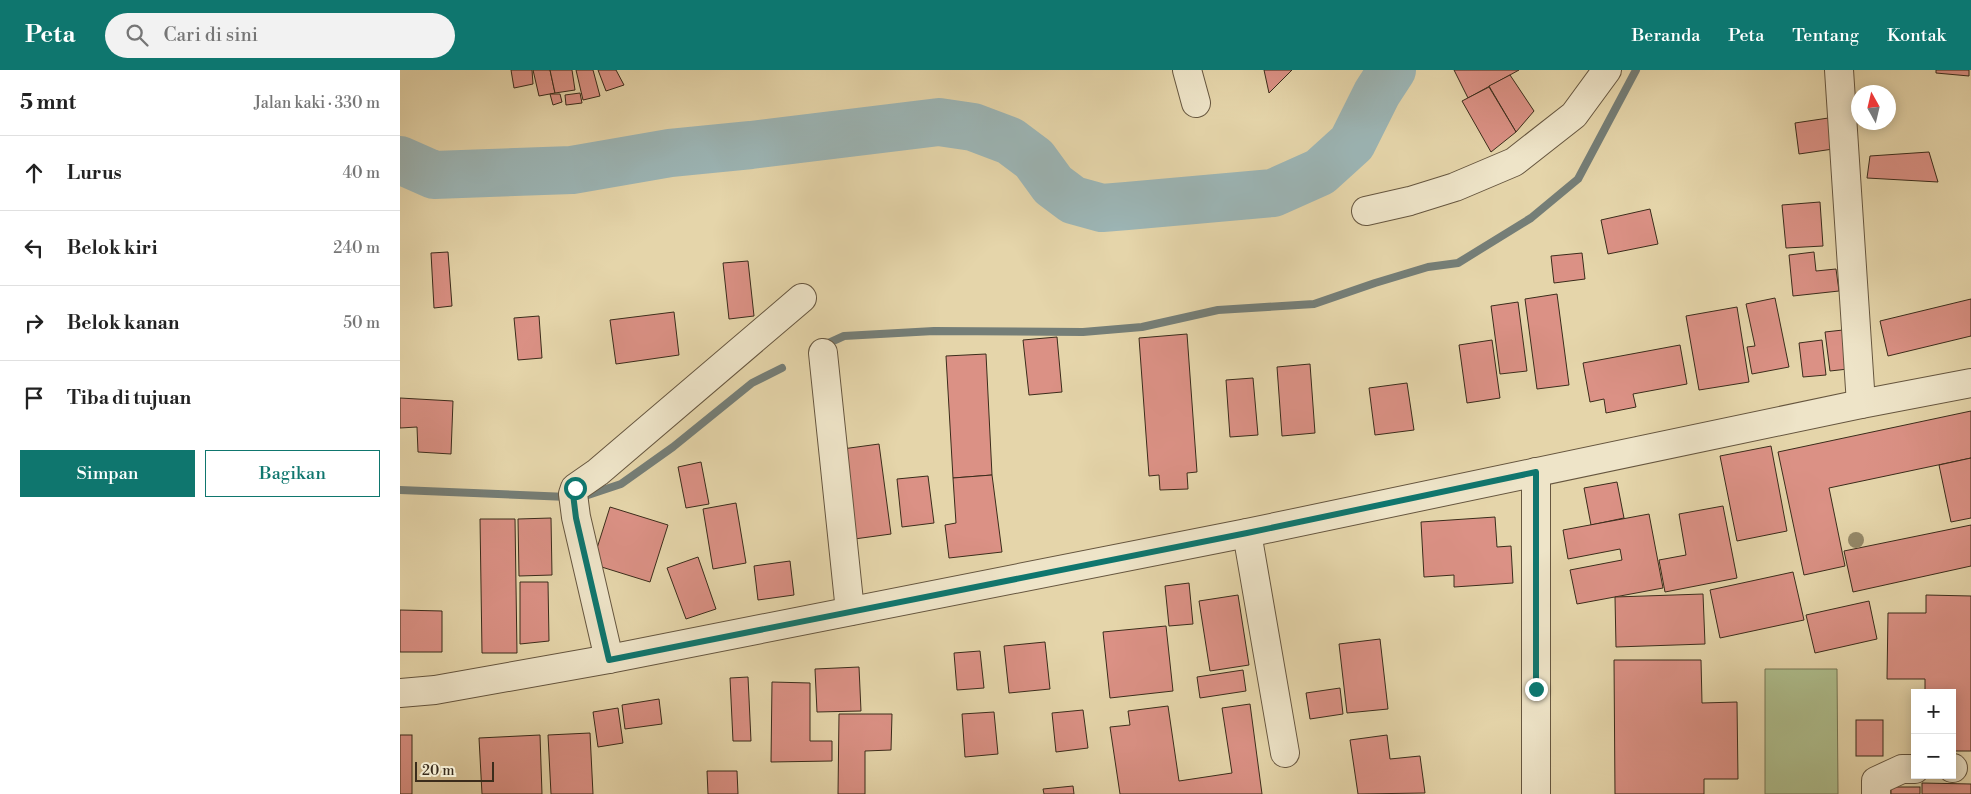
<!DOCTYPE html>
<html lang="id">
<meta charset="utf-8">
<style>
:root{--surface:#fff;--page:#f2f2f2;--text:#222;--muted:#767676;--line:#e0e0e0;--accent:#0f766e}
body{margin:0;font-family:"Libre Bodoni",serif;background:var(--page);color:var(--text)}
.controls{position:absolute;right:15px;bottom:15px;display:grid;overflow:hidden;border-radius:0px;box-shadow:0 2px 12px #0003}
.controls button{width:45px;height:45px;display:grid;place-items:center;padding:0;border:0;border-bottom:1px solid var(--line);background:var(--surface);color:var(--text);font:25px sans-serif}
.compass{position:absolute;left:1451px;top:15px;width:45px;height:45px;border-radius:50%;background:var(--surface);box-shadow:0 2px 12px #0003;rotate:352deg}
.scale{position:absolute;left:15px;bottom:12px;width:79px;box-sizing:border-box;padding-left:5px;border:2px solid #3b2c1b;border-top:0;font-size:14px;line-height:18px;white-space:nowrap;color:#3b2c1b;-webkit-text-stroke:4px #eee4c8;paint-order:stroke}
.stop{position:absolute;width:15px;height:15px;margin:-11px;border:4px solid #0f766e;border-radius:50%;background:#fff}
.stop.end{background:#0f766e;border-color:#fff;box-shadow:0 1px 5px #0008}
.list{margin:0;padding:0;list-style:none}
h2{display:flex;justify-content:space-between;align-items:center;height:65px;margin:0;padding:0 20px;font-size:21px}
h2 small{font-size:16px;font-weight:400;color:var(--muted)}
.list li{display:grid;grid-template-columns:32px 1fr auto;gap:15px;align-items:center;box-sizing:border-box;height:75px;padding:0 20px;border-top:1px solid var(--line)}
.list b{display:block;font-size:19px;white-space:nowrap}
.list em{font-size:16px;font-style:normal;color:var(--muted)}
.actions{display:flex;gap:10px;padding:15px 20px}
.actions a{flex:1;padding:11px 0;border:1px solid var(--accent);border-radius:0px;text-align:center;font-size:18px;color:var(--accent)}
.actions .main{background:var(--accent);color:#fff}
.icon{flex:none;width:28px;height:28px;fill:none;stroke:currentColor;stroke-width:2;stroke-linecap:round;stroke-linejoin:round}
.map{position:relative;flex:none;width:1571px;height:724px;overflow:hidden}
header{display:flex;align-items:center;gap:30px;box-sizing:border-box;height:70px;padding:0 25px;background:var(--accent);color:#fff}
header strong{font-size:24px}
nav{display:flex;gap:28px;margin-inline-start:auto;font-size:18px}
.search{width:350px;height:45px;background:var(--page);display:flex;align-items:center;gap:12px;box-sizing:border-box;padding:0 18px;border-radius:28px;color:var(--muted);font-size:19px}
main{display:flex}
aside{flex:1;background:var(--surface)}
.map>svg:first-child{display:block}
.green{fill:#aebe8d;stroke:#747554}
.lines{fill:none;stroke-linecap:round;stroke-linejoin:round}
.stream{stroke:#757e77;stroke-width:8}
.river{stroke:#9cb5b5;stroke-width:48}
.building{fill:#db9185;stroke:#3b2c1b}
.minor-casing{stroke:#66563f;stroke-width:30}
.minor{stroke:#eee4c8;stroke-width:28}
.tree{fill:#948868}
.route{stroke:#0f766e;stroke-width:6}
</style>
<header>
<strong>Peta</strong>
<div class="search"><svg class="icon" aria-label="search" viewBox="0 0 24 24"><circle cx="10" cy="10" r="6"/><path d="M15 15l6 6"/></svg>Cari di sini</div>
<nav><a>Beranda</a><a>Peta</a><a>Tentang</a><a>Kontak</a></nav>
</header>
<main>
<aside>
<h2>5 mnt<small>Jalan kaki · 330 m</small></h2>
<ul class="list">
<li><svg class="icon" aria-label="ahead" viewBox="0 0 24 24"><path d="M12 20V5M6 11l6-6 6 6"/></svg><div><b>Lurus</b></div><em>40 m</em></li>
<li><svg class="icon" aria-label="left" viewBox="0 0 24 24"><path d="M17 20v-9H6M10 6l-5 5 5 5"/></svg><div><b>Belok kiri</b></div><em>240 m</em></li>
<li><svg class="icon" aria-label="right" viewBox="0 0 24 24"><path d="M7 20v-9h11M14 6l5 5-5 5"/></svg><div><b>Belok kanan</b></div><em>50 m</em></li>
<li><svg class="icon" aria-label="arrive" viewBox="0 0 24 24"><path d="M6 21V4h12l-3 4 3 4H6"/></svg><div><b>Tiba di tujuan</b></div></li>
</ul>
<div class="actions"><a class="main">Simpan</a><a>Bagikan</a></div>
</aside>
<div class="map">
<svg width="1571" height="724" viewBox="0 0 1571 724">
<rect width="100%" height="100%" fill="#e5d5aa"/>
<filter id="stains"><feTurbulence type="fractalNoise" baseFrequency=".004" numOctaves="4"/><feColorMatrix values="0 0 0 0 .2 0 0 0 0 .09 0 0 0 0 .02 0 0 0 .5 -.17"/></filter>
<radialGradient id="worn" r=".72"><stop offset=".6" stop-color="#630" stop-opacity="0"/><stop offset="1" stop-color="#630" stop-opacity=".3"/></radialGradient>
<!-- green -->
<path class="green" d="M1365 599H1437L1438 724H1365Z"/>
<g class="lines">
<!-- stream -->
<g class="stream">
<path d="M422 276 444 266 534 261 683 262 742 257 818 240 914 234 975 213 1028 197 1058 193 1131 148 1178 109 1236 0"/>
<path d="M0 420 168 427"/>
<path d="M179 428 221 414 273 377 352 313 382 298"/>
</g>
<!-- river -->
<path class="river" d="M0 90 34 105 172 100 270 83 351 75 539 52 573 57 610 71 634 89 653 115 673 130 702 138 727 136 873 123 920 102 952 73 977 23 992 0"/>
</g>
<!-- building -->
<g class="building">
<path d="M111 0H132L133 14 114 18Z"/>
<path d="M133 0H150L155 23 139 26Z"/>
<path d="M150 0H172L175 20 155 23Z"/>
<path d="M176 0H193L200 26 183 30Z"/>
<path d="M198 0H216L224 15 206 21Z"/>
<path d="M864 0H892L869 23Z"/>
<path d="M1054 0H1119L1068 28Z"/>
<path d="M1536 0H1569V6L1536 3Z"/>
<path d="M1110 5 1134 41 1116 62 1089 16Z"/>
<path d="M1089 17 1116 62 1091 82 1062 31Z"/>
<path d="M180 23 182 33 166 35 165 25Z"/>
<path d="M150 24H160L162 32 153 35Z"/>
<path d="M1435 47 1440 78 1399 84 1395 53Z"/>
<path d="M1529 82 1538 112 1467 108 1470 86Z"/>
<path d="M1420 132 1423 176 1386 178 1382 135Z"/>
<path d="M1250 139 1258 174 1208 184 1201 150Z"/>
<path d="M48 182 52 236 34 238 31 183Z"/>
<path d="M1414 182 1416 201 1436 199 1439 221 1393 226 1389 185Z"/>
<path d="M1182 183 1185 209 1154 213 1151 186Z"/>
<path d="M348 191 354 246 329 249 323 193Z"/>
<path d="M1157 224 1169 315 1137 319 1125 229Z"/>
<path d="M1375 228 1389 297 1352 304 1347 277 1355 276 1346 234Z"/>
<path d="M1571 229V266L1488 286 1480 251Z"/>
<path d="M1118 232 1127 301 1100 304 1091 236Z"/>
<path d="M1337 237 1349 312 1299 320 1286 246Z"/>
<path d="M274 242 279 285 216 294 210 250Z"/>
<path d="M139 246 142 288 118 290 114 248Z"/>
<path d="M1452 259 1457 298 1430 301 1425 262Z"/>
<path d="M787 264 797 402 787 403 788 419 760 420 759 405 749 406 739 268Z"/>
<path d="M657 267 662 322 629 325 623 270Z"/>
<path d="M1092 270 1100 328 1067 333 1059 275Z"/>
<path d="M1422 270 1426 305 1403 307 1399 273Z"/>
<path d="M1280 275 1287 314 1233 324 1236 337 1206 343 1204 329 1190 332 1183 293Z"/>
<path d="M586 284 592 405 553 408 546 286Z"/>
<path d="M910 294 915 363 882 366 877 297Z"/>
<path d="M853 308 858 365 830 367 826 310Z"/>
<path d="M1007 313 1014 360 975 365 969 318Z"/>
<path d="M0 328 53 331 51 384 18 382 17 357 0 358Z"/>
<path d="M1571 341V388L1429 418 1445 496 1404 505 1378 382Z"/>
<path d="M479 374 491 464 447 470 435 380Z"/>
<path d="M1371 376 1387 461 1337 471 1320 386Z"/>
<path d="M1571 388V448L1551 452 1539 395Z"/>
<path d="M301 392 309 434 286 438 278 397Z"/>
<path d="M592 405 602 482 549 488 545 455 556 453 553 408Z"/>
<path d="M528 406 534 453 502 457 497 409Z"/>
<path d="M1217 412 1224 448 1191 455 1184 418Z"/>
<path d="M336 433 346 493 313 499 303 439Z"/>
<path d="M1323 436 1337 508 1265 522 1259 490 1286 485 1279 444Z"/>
<path d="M210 437 268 455 250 512 192 494Z"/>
<path d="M1249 444 1263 518 1177 534 1170 500 1222 490 1220 479 1168 489 1163 460Z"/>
<path d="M1095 447 1097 477 1111 476 1113 513 1054 517V505L1024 507 1021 452Z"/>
<path d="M151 448 152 505 119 506 118 449Z"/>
<path d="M80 449H115L117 583H82Z"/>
<path d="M1571 455V496L1453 522 1444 481Z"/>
<path d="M298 487 316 539 286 549 267 498Z"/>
<path d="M390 491 394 525 358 530 354 496Z"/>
<path d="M1393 502 1404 550 1320 568 1310 520Z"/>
<path d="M120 512H148L149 571 120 574Z"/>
<path d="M789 513 793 554 769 556 765 516Z"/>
<path d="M1303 524 1305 574 1216 577 1215 527Z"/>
<path d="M838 525 849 595 810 601 799 531Z"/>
<path d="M1526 525 1571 526V681H1552V623H1525V609H1487L1488 543H1526Z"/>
<path d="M1469 531 1477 569 1415 583 1406 545Z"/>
<path d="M0 540 42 541V582H0Z"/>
<path d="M766 556 773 621 710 628 703 562Z"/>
<path d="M980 569 988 639 947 643 939 574Z"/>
<path d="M645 572 650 619 609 623 604 576Z"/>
<path d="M580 581 584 618 557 620 554 583Z"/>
<path d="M1214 590H1301L1302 633 1337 632 1338 709H1304V724H1215Z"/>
<path d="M459 597 461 641 417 642 415 599Z"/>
<path d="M843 600 846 621 800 628 797 607Z"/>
<path d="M348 607 351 671H333L330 608Z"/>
<path d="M372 612 410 613V671H432V691L371 692Z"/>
<path d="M940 618 943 644 910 649 906 623Z"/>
<path d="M259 629 262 654 225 659 222 635Z"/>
<path d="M850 634 862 724H720L710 657 730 655 728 641 768 636 779 711 832 703 822 638Z"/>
<path d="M218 638 223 673 198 677 193 642Z"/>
<path d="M683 640 688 678 656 682 652 643Z"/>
<path d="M594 642 598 684 565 687 562 644Z"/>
<path d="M439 644H492L491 680 465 681V724H438Z"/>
<rect x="1456" y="650" width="27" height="36"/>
<path d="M190 663 193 724H151L148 665Z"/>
<rect x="0" y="665" width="12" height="59"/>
<path d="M140 665 142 724H82L79 668Z"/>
<path d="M987 665 990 689 1020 686 1025 723 958 724 950 670Z"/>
<path d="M307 701H337L338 724H308Z"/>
<path d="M1522 713 1571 714V724H1522Z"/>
<path d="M673 716 674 724H644L643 719Z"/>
<rect x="1491" y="717" width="29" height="7"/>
</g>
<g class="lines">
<!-- minor casing -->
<g class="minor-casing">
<g id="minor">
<path d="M787 0 796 33"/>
<path d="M1439 0 1461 334"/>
<path d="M966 141 1010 131 1055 117 1114 92 1174 45 1207 0"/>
<path d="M423 283 450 541"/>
<path d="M847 463 885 683"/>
<path d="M209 589 176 447 173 424 175 418 198 402 402 228"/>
<path d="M0 623 35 620 209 589 847 463 1461 334 1571 313"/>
<path d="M1552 698H1553"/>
<path d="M1136 724V402"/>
<path d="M1476 724V711L1502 699H1515"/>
</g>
</g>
<!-- minor -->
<use href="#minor" class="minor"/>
</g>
<!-- trees -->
<circle class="tree" cx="1456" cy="470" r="8"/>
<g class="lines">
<!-- route -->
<path class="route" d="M175 418 173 424 176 448 209 590 847 463 1136 402V619"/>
</g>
<rect width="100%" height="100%" filter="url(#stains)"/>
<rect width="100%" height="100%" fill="url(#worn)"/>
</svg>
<div class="controls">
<button>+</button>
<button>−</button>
</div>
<svg class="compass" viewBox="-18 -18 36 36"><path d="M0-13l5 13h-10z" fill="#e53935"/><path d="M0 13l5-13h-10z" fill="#767676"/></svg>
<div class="scale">20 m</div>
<div class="stop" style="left:175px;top:418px"></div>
<div class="stop end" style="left:1136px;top:619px"></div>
</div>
</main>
